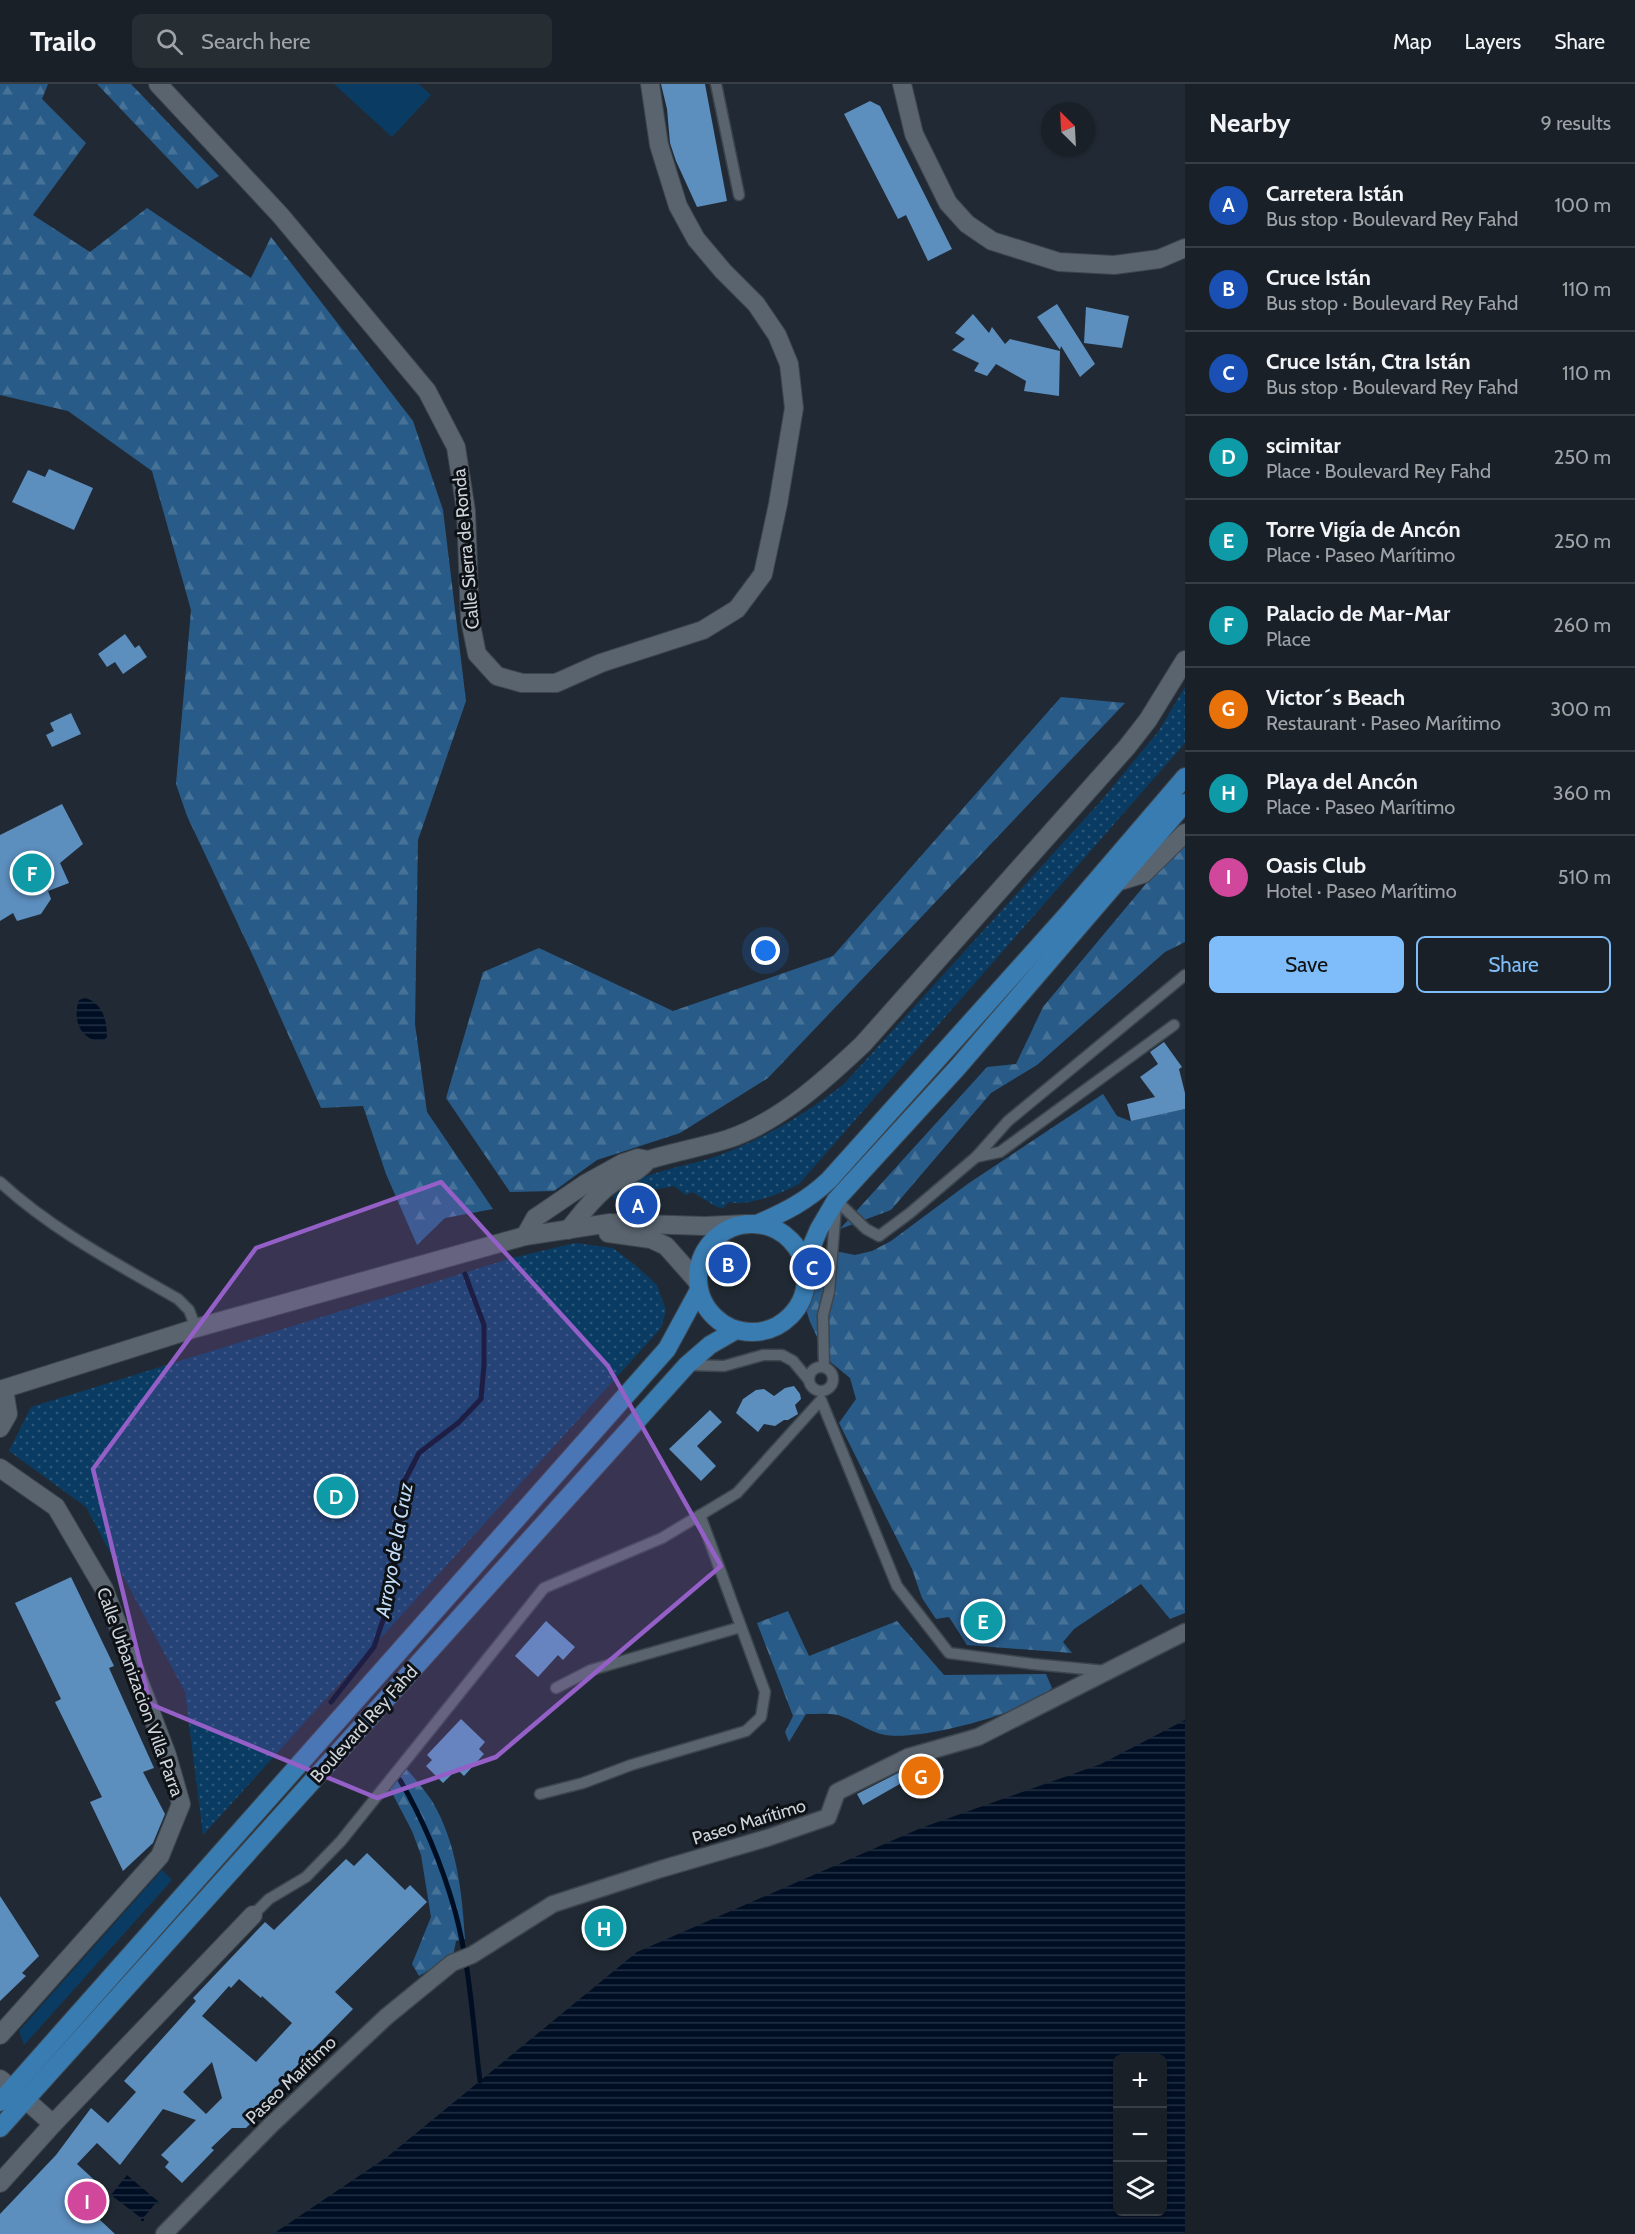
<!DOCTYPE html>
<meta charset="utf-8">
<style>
:root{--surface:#192027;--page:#262d33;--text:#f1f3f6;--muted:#9fa3a7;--line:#373e44;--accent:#7ebdf9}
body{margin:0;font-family:Cabin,sans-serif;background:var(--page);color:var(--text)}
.controls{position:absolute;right:18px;bottom:18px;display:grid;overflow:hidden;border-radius:9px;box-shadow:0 2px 4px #0004}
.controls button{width:54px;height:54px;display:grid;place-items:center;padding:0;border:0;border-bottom:2px solid var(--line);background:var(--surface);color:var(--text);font:30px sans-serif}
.compass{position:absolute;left:1041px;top:18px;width:54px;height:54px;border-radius:50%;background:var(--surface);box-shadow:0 2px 4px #0004;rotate:336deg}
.you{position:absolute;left:766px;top:867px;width:21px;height:21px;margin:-15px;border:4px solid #fff;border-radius:50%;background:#1a73e8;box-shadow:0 0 0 9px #1a73e833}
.badge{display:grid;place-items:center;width:39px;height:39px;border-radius:50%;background:var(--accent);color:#fff;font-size:20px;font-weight:700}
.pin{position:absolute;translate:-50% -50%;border:3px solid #fff;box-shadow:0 2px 6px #0006}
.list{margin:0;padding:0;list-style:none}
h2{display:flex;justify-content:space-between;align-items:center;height:78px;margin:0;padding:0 24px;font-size:26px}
h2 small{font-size:20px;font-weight:400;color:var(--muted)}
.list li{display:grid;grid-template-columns:39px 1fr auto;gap:18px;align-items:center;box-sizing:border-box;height:84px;padding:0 24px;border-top:2px solid var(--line)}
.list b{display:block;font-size:22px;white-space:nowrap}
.list p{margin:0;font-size:20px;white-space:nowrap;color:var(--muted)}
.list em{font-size:20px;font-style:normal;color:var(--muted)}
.actions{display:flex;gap:12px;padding:18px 24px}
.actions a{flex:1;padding:14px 0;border:2px solid var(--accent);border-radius:9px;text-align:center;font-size:21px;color:var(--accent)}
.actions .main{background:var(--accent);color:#111}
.icon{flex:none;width:33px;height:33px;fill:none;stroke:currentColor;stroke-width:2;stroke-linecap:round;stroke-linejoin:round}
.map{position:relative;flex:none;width:1185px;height:2150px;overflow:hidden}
header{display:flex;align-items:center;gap:36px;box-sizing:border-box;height:84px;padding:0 30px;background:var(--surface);border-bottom:2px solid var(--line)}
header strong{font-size:28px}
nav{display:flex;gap:33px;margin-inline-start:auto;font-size:21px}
.search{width:420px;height:54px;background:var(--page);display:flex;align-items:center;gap:15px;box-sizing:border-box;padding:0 21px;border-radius:9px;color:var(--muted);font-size:22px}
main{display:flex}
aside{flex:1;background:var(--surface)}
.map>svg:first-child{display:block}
.green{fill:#0a3c63}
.forest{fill:url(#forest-firs)}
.park{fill:url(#park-dots)}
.water{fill:url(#water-rules);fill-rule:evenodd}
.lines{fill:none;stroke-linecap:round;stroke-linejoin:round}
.stream{stroke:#000e24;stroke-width:5}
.building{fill:#5c8ebe;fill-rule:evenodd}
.service-casing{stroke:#3d454d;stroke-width:13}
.pedestrian-casing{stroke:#3d454d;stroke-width:19}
.minor-casing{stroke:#3d454d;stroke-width:20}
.tertiary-casing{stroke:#3d454d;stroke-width:20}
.secondary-casing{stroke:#3d454d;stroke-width:20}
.primary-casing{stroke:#3d454d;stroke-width:20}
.service{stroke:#59646f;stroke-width:10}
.pedestrian{stroke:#59646f;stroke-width:16}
.minor{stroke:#59646f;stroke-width:18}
.tertiary{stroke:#59646f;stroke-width:18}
.secondary{stroke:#59646f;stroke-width:18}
.primary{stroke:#387cb2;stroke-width:18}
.marked{fill:#945fc7;fill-opacity:0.2;stroke:#945fc7;stroke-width:4.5;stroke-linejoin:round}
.labels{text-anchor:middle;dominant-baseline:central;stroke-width:6;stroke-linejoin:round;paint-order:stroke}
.street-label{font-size:18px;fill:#ced5db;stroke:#0e1216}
.water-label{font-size:20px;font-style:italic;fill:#c0dcf7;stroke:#0e1216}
</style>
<header>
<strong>Trailo</strong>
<div class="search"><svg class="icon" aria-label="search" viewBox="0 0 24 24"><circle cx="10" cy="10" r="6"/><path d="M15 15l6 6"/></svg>Search here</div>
<nav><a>Map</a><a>Layers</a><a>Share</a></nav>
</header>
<main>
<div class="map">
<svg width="1185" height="2150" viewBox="0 0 1185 2150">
<defs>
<pattern id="forest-firs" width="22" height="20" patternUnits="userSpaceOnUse" patternTransform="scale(1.5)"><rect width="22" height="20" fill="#295b88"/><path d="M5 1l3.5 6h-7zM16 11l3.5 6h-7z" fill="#477298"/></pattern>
<pattern id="park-dots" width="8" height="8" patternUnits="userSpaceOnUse" patternTransform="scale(1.5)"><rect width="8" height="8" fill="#0a3c63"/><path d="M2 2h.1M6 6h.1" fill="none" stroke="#2c5779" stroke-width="1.8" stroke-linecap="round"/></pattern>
<pattern id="water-rules" width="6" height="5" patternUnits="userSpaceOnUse" patternTransform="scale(1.5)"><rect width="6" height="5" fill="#000e24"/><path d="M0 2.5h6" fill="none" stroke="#243043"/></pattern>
</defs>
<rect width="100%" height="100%" fill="#212a34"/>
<!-- green -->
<g class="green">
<path d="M334 0H419L431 11 392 53Z"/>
<path d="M162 1786 172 1796 24 1961 19 1947Z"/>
</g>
<!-- forest -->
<g class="forest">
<path d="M0 0H48L42 15 86 59 33 131 90 168 147 124 251 194 271 153 413 337 443 426 466 617 418 756 415 940 427 1028 493 1125 445 1134 417 1161 386 1090 363 1022 321 1024 254 874 187 732 176 700 191 526 152 387 68 327 0 311Z"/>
<path d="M97 0H131L219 92 197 105Z"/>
<path d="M1061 613 1125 619 768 994 680 1049 597 1076 554 1107 510 1108 446 1014 483 888 539 864 673 927 833 872Z"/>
<path d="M1185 753V858L1165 868 1037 981 991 1009 891 1126 840 1145 987 983 1016 980 1043 923Z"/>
<path d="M1103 1010 1117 1032 1130 1037 1185 1025V1529L1170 1535 1141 1500 1074 1545 1063 1558 1072 1569 967 1561 949 1533 936 1535 922 1514 912 1485 839 1339 856 1315 850 1294 828 1276 810 1238 799 1202 830 1166 855 1171 872 1167 891 1157 969 1099Z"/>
<path d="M788 1527 809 1572 897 1537 944 1591 1046 1590 1052 1604C1027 1629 920 1657 885 1651 869 1648 854 1636 838 1631 828 1629 816 1630 806 1630L789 1658 785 1648 793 1632 757 1539Z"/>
<path d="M406 1684C415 1695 424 1705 432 1717 457 1759 462 1808 465 1855L456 1857 453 1872 419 1892 412 1880 431 1833 421 1771 412 1747 389 1703Z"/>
</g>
<!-- park -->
<g class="park">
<path d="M1185 603V659L799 1100C783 1109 747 1123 729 1118L723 1124 717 1123 692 1108 686 1111 674 1102 648 1107 645 1112 632 1113 617 1122 613 1112C641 1086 685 1084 720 1071 767 1053 804 1031 844 1000L1101 717 1158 648Z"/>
<path d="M575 1159 613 1164 635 1181 657 1201 666 1226 661 1244 203 1751 185 1608 86 1423 9 1367 31 1323 512 1174Z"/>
</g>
<!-- water -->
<g class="water">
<path d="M85 914C103 919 107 937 107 953L103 957C80 958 72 934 79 916Z"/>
<path d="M1185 1636V2150H273L387 2073 637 1868 921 1744 1101 1680ZM1162 1974V2128H1118V1974Z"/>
<path d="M127 2091 159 2118 160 2120H155L144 2133V2137H141V2134L111 2111Z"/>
</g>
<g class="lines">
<!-- stream -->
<g class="stream">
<path d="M331 1618 374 1563 389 1518 399 1451 404 1398 419 1369 458 1339 481 1315 484 1281V1241L465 1190"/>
<path d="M400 1696C424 1737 442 1781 455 1827 470 1882 473 1941 480 1997"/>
</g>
</g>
<!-- building -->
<g class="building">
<path d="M661 0H705L727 117 697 123 676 77 670 59 667 25Z"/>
<path d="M870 17 880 22 952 165 928 177 906 131 898 135 844 30Z"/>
<path d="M1057 220 1095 280 1080 293 1061 262 1060 266 1037 233Z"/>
<path d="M1086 223 1129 232 1122 264 1084 259Z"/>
<path d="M973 230 989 249 992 243 1005 260 1010 255 1060 267 1059 312 1024 307 1026 297 996 280 987 292 974 287 979 279 952 266 965 255 955 249Z"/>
<path d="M49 385 93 404 74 446 12 418 28 386 45 393Z"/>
<path d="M125 550 135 564 139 561 147 573 123 590 115 578 107 583 98 570Z"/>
<path d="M71 629 81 650 52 663 46 651 54 647 50 639Z"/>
<path d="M62 720 83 760 60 779 69 799 48 807 51 815 41 830 17 837 13 829 0 837V751Z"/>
<path d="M1164 958 1182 983 1179 985 1185 1009V1025L1131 1037 1127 1020 1155 1013 1140 993 1158 980 1150 968Z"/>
<path d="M794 1302 800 1310 801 1315 795 1321 798 1330 788 1336H784L775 1342 764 1340 758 1348 736 1329 743 1315 756 1306 764 1305 774 1312 785 1304Z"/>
<path d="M710 1326 722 1338 697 1362 716 1382 701 1397 669 1365Z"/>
<path d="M71 1493 114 1582 109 1584 154 1684 143 1688 165 1730 153 1759 123 1787 90 1718 102 1713 55 1618 61 1615 15 1519Z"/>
<circle cx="983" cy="1538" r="16"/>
<path d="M546 1537 575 1563 563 1576 558 1571 538 1593 515 1572Z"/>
<path d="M461 1635 485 1658 479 1665 484 1670 464 1692 457 1685 443 1699 426 1682 432 1676 427 1671Z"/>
<path d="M932 1677 944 1685 940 1701 911 1710 905 1697 863 1721 857 1710 902 1687Z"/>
<path d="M367 1769 405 1806 410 1801 427 1818 335 1908 353 1925 252 2028 250 2040 246 2044H232L211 2064 214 2066 182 2099 165 2083 169 2078 161 2071 196 2036 163 2025 120 2081 97 2059 77 2080 101 2102 84 2121 115 2150H0V2130L56 2071 91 2024 108 2039 136 2008 124 1997 196 1917 193 1914 265 1838 274 1846 346 1775 354 1782ZM239 1895 261 1914 262 1912 292 1939 256 1978 202 1932 229 1902 231 1904ZM212 1978 222 2014 206 2030 183 2008Z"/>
<path d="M0 1812 39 1872 22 1889 26 1892 0 1917Z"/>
</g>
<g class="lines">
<!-- service casing -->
<g class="service-casing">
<g id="service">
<path d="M716 0 739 111"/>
<path d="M976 1073 1000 1068 1174 941"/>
<path d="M0 1098C52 1146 117 1180 178 1215L189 1226 196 1244"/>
<path d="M836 1116 866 1145 879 1152 910 1129 976 1073 1008 1037 1185 891"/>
<path d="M687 1281 724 1282 763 1271H782L793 1277 808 1295"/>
<circle cx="821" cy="1295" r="12"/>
<path d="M824 1283 823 1231 829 1208 836 1123"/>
<path d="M556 1604 591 1586 741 1543"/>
<path d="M540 1710 583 1699 631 1681 746 1647 761 1633 765 1608 700 1431"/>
<path d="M253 1831 269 1815 306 1793 341 1757 544 1504 662 1454 737 1409 821 1316 897 1502 949 1569 1033 1580 1106 1587"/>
</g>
</g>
<!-- pedestrian casing -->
<g class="pedestrian-casing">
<path id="pedestrian" d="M164 2150 271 2041 386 1933 452 1879 472 1871 553 1820 661 1785 767 1754 828 1733 837 1708 908 1673 978 1653 1185 1548"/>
</g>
<!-- minor casing -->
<g class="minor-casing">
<g id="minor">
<path d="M158 0 281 132 427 307 456 363 466 427 470 536 477 570 497 592 522 599H556L601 579 703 546 737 525 763 490 778 420 794 324 789 280 777 251 756 220 723 187 696 155 678 122 659 61 650 0"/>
<path d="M902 0 914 50 948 119 967 140 992 157 1059 178 1114 181 1159 175 1185 164"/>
<path d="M1117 798 1143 790 1185 749"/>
<path d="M0 1344 8 1330 4 1305"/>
<path d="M0 1384 56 1423 104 1505 167 1671 181 1720 160 1772 0 1951"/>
<path d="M0 1995 12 2005"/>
<path d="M26 2016 53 2040"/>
<path d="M0 2099 53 2040 253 1831"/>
</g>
</g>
<!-- tertiary casing -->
<g class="tertiary-casing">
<g id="tertiary">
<path d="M568 1146C581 1131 593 1113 610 1101 624 1091 636 1091 648 1076"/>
<path d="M525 1152 535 1134 585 1100 623 1079 638 1074 648 1076C674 1068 702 1063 728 1055 779 1038 825 996 863 960L1127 663 1148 636 1185 576"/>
</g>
</g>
<!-- secondary casing -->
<g class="secondary-casing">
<g id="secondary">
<path d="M608 1149 651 1155 666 1162 697 1197"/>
<path d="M0 1306 196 1244 525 1152 610 1139 705 1142 746 1140"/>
</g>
</g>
<!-- primary casing -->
<g class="primary-casing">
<g id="primary">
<path d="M757 1140C785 1128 807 1117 829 1096L1065 833 1185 693"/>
<circle cx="752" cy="1194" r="54"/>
<path d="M804 1180 819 1145 836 1116 958 983 1185 719"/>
<path d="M0 2018 667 1265 699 1206"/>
<path d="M0 2044 687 1281 710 1261 736 1246"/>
</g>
</g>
<!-- service -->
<use href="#service" class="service"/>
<!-- pedestrian -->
<use href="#pedestrian" class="pedestrian"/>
<!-- minor -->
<use href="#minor" class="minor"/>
<!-- tertiary -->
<use href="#tertiary" class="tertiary"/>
<!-- secondary -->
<use href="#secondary" class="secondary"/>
<!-- primary -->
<use href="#primary" class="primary"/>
</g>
<!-- marked area -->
<path class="marked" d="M441 1098 608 1282 721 1482 496 1673 377 1714 150 1620 93 1385 256 1164Z"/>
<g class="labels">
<!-- street labels -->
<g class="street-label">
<text transform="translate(466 465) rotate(-95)">Calle Sierra de Ronda</text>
<text transform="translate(140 1608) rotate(70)">Calle Urbanizacion Villa Parra</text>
<text transform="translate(364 1640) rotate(-48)">Boulevard Rey Fahd</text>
<text transform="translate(749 1738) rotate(-17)">Paseo Marítimo</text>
<text transform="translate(291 1996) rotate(-44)">Paseo Marítimo</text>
</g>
<!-- water labels -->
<g class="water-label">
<text transform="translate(394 1466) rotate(-80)">Arroyo de la Cruz</text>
</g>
</g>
</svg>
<div class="controls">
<button>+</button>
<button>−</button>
<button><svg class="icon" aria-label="layers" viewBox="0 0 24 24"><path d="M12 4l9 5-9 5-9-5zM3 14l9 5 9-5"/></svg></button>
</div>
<svg class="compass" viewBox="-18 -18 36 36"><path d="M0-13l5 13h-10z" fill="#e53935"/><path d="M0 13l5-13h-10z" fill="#9fa3a7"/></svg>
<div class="you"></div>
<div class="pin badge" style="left:638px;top:1121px;background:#1a4fb4">A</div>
<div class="pin badge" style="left:728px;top:1180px;background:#1a4fb4">B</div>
<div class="pin badge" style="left:812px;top:1183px;background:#1a4fb4">C</div>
<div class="pin badge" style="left:336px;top:1412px;background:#0f9aa8">D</div>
<div class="pin badge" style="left:983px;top:1537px;background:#0f9aa8">E</div>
<div class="pin badge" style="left:32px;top:789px;background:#0f9aa8">F</div>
<div class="pin badge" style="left:921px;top:1692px;background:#e8710a">G</div>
<div class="pin badge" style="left:604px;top:1844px;background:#0f9aa8">H</div>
<div class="pin badge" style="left:87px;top:2117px;background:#d1479c">I</div>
</div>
<aside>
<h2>Nearby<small>9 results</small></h2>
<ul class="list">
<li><span class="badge" style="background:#1a4fb4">A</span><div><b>Carretera Istán</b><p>Bus stop · Boulevard Rey Fahd</p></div><em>100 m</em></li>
<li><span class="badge" style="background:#1a4fb4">B</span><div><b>Cruce Istán</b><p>Bus stop · Boulevard Rey Fahd</p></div><em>110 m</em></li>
<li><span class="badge" style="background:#1a4fb4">C</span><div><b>Cruce Istán, Ctra Istán</b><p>Bus stop · Boulevard Rey Fahd</p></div><em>110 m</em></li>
<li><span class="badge" style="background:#0f9aa8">D</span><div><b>scimitar</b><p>Place · Boulevard Rey Fahd</p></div><em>250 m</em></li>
<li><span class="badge" style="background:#0f9aa8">E</span><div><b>Torre Vigía de Ancón</b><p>Place · Paseo Marítimo</p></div><em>250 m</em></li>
<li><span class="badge" style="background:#0f9aa8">F</span><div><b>Palacio de Mar-Mar</b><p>Place</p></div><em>260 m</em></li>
<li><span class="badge" style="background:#e8710a">G</span><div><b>Victor´s Beach</b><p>Restaurant · Paseo Marítimo</p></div><em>300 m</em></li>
<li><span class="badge" style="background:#0f9aa8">H</span><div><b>Playa del Ancón</b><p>Place · Paseo Marítimo</p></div><em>360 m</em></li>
<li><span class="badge" style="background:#d1479c">I</span><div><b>Oasis Club</b><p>Hotel · Paseo Marítimo</p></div><em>510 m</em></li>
</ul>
<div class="actions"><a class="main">Save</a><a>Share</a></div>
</aside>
</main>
